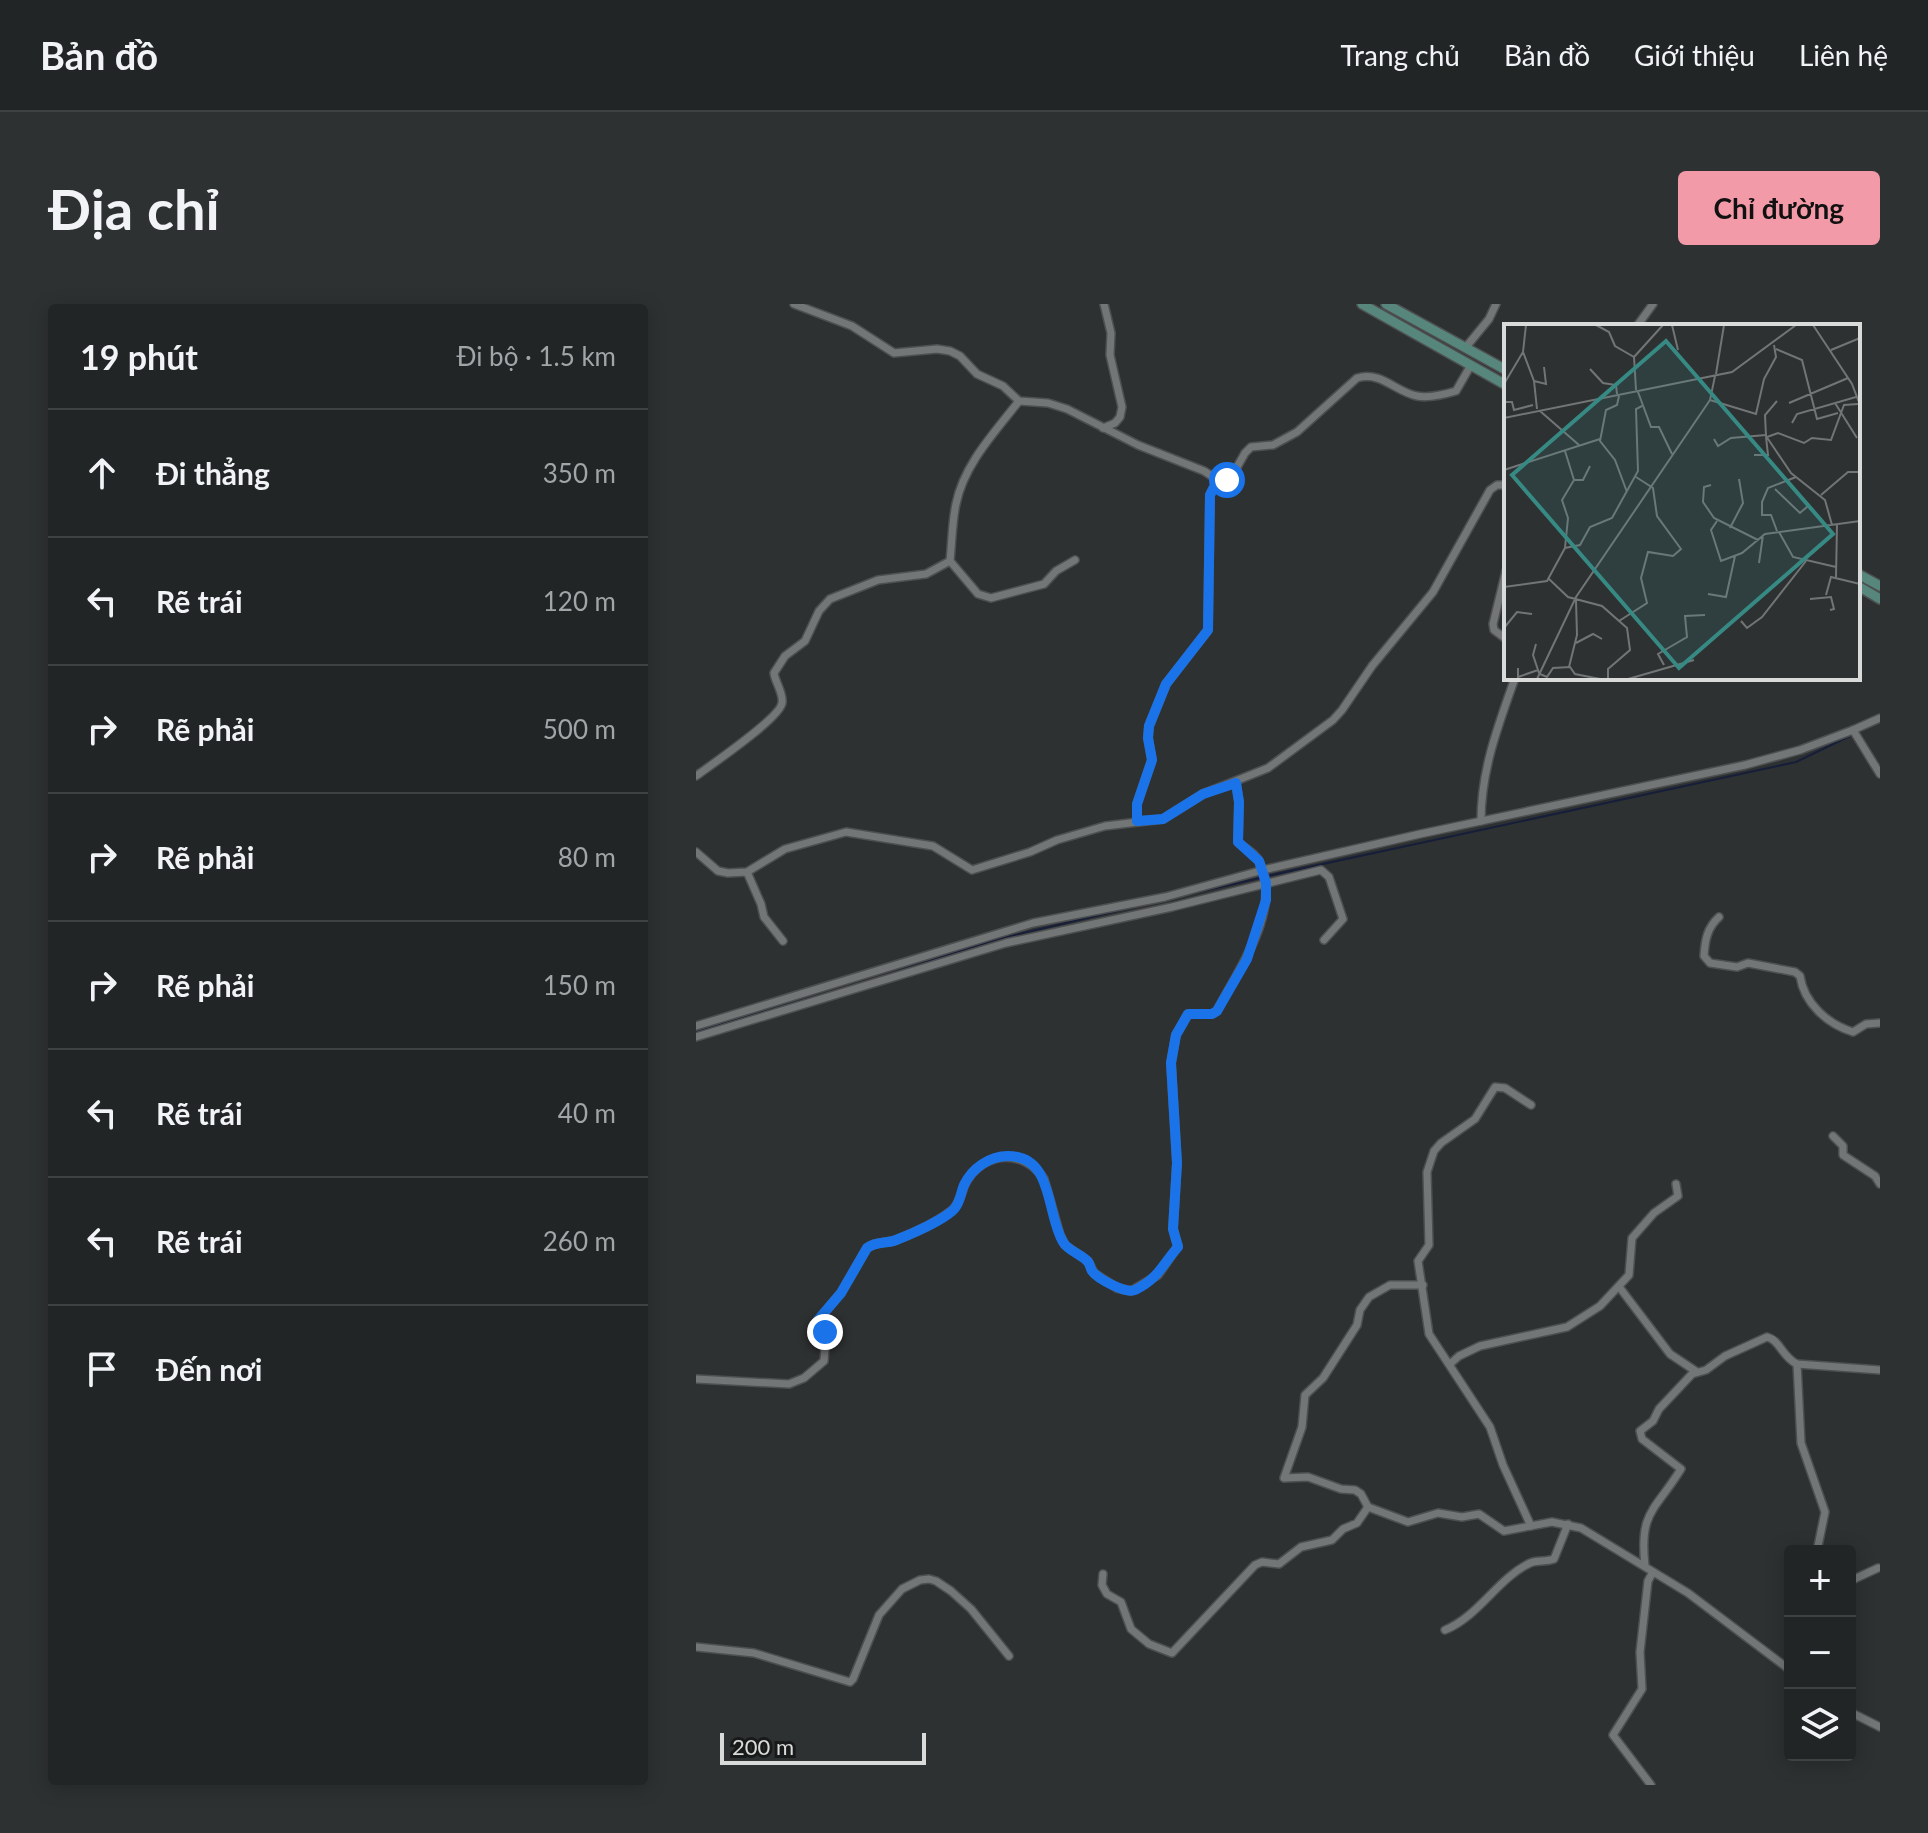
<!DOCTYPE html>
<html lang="vi">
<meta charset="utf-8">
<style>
:root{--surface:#222526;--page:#2e3132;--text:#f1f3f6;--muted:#a2a5a7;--line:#3f4243;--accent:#f39aa8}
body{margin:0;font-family:Lato,sans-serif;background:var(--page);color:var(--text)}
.controls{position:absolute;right:24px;bottom:24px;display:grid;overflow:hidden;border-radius:8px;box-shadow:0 4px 20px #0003}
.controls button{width:72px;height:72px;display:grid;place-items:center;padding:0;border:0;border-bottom:2px solid var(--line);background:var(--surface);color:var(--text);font:40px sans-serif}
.scale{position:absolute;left:24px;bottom:20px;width:206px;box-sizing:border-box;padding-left:8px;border:4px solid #d9dbdb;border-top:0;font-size:22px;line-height:28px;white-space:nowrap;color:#d9dbdb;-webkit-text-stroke:6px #181919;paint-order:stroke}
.stop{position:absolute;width:24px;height:24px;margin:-18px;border:6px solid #1a73e8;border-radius:50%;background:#fff}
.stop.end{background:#1a73e8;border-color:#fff;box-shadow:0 2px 8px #0008}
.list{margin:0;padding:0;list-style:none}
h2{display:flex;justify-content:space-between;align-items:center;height:104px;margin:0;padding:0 32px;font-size:34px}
h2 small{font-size:26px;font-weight:400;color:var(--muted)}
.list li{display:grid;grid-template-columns:52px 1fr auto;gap:24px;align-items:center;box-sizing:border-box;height:128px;padding:0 32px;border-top:2px solid var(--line)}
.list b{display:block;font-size:30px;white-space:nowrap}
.list em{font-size:26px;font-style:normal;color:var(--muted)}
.icon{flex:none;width:44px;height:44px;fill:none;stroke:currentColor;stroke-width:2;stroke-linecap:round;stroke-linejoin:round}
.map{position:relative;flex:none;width:1184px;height:1481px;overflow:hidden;border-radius:8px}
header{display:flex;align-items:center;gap:48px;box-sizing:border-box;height:112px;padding:0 40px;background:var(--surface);border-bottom:2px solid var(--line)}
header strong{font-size:38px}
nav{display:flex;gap:44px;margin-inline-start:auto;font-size:28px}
.intro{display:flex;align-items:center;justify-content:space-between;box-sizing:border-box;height:192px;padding:0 48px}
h1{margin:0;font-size:56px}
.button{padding:20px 36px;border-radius:8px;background:var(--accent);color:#111;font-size:28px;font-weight:700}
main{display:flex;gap:48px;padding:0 48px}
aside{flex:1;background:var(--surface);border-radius:8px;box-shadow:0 4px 20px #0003}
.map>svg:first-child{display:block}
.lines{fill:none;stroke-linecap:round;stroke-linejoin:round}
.stream{stroke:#171e3a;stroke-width:2}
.street-casing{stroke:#4d4f50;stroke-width:10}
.secondary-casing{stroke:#4d4f50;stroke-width:12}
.street{stroke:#727676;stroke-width:7}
.secondary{stroke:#57867c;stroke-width:9}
.route{stroke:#1a73e8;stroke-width:10}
.inset-road{fill:none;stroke:#727576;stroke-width:2}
.view{fill:#378a84;fill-opacity:0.15;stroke:#378a84;stroke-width:4}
.inset-edge{fill:none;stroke:#d9dbdb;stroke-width:4}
</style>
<header>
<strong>Bản đồ</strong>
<nav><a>Trang chủ</a><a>Bản đồ</a><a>Giới thiệu</a><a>Liên hệ</a></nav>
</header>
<div class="intro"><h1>Địa chỉ</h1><a class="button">Chỉ đường</a></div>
<main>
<aside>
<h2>19 phút<small>Đi bộ · 1.5 km</small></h2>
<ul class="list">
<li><svg class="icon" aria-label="ahead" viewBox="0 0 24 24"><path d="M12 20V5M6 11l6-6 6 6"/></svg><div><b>Đi thẳng</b></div><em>350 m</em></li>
<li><svg class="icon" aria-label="left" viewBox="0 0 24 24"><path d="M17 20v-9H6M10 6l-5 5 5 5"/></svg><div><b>Rẽ trái</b></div><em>120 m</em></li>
<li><svg class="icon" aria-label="right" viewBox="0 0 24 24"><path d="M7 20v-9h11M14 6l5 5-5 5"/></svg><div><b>Rẽ phải</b></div><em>500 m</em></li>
<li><svg class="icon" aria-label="right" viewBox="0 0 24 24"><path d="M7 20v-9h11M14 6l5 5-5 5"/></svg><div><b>Rẽ phải</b></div><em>80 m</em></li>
<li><svg class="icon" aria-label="right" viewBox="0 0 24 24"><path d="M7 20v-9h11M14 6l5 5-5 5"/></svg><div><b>Rẽ phải</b></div><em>150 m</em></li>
<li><svg class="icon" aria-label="left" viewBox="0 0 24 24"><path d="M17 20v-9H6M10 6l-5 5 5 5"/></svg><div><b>Rẽ trái</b></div><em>40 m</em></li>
<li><svg class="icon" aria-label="left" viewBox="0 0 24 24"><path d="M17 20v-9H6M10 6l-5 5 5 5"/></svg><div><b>Rẽ trái</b></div><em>260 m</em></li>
<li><svg class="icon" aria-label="arrive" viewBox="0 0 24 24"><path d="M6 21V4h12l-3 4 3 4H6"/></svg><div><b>Đến nơi</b></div></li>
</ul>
</aside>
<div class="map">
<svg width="1184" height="1481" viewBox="0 0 1184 1481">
<rect width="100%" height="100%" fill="#2e3132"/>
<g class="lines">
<!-- stream -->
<g class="stream">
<path d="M1163 427 1179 420"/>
<path d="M571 572 1100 458 1158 430"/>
<path d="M485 592 564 574"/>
<path d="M188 672 302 635 451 600"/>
<path d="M0 728 132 689"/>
</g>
<!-- street casing -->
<g class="street-casing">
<g id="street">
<path d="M98 0 156 22 198 49 241 45 254 47 264 52 281 70 307 82 323 97 352 99 371 105 442 141 508 167 525 178"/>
<path d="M941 22 957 0"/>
<path d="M770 43 793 15 800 0"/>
<path d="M323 97C299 128 268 160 260 200 256 218 256 238 254 257L282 290 295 294 348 280 360 267 379 256"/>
<path d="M407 124 419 119 424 113 426 103 414 51 415 29 408 0"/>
<path d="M810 267 797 320 798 326 810 335"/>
<path d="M1184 414 1157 426 1184 470"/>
<path d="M0 472C15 461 84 414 86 399 88 390 79 378 78 369L89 352 109 337 123 307 134 295 182 276 230 270 254 257"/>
<path d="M441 517V500L456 456 452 434 453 422 470 380 512 326 514 191 517 185 536 172 549 149 555 143 577 141 601 128 661 74C686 67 699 88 721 92 732 94 750 90 760 87L775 61"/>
<path d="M785 517C785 466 802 422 819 374"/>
<path d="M0 548 22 567 32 569 51 568 89 545 150 528 237 542 276 566 334 548 361 536 409 522 467 515 507 490 572 464 637 416 646 406 676 362 737 288 794 186 801 181H810"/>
<path d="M51 568 65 600 68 613 87 637"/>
<path d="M1023 613C1011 624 1009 636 1008 652L1014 659 1034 662 1041 663 1052 659 1099 668 1104 672C1108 699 1131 720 1157 728L1170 720 1184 719"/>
<path d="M0 722 337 619 469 593 567 566 724 530 1049 461 1104 446 1157 426"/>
<path d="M0 733 310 639 476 603 625 566 633 573 647 615 628 636"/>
<path d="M1137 832 1147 842V851L1179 872 1184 880"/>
<path d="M727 981H694L673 993 664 1006 661 1021 627 1074 609 1091 606 1123 588 1174 612 1173 645 1185 659 1186 665 1190 672 1203 712 1218 742 1209 766 1213 783 1210 808 1227 856 1218 885 1224 992 1289 1094 1366"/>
<path d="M924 984 974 1050 1001 1068"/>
<path d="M754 1060 763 1052 784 1042 871 1023 904 1002 933 971 936 934 958 909 982 892 980 880"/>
<path d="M1101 1060 1105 1139 1129 1208 1121 1247"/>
<path d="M0 1075 93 1080 108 1074 128 1057 130 1031 122 1016 145 989 171 944C180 937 190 940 200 936 218 929 240 919 255 907 265 900 265 885 272 875 291 846 329 846 348 875L364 931 369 941 392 957 398 969 421 984 435 987 462 971 482 942 477 925 481 859 475 759 480 731 492 710H516L521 707C542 666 586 607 564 559 560 549 549 545 542 538L543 498 540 479"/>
<path d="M835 1222 807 1161 794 1123 733 1030 722 957 733 941 731 868 738 847 745 839 779 815 799 783 809 784 835 801"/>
<path d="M949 1262C943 1207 959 1207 985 1165L946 1135 944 1127 957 1117 963 1105 996 1070 1010 1066 1029 1052 1071 1033C1084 1036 1086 1053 1101 1060L1184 1066"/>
<path d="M407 1270 406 1281 411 1290 425 1298 435 1325 453 1340 476 1349 559 1261 566 1258 583 1260 605 1243 636 1236 647 1225 661 1219 672 1203"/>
<path d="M1154 1277 1182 1264"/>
<path d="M749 1326C783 1312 801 1275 834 1259 841 1256 850 1258 858 1255L872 1220"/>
<path d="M0 1343 58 1349 154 1378 157 1375 183 1311 206 1285 224 1276 233 1275 240 1277 255 1287 275 1305 313 1352"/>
<path d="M1154 1408 1184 1423"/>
<path d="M955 1481 917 1431 946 1385 944 1348 952 1277 957 1268"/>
</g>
</g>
<!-- secondary casing -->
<g class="secondary-casing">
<g id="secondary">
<path d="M666 0 810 81"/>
<path d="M690 0 810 66"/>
<path d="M1162 270 1184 282"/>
<path d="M1162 282 1184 295"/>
</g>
</g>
<!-- street -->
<use href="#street" class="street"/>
<!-- secondary -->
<use href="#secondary" class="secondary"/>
</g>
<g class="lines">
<!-- route -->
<path class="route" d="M129 1028 122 1016 145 989 171 944C180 937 190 940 200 936 215 930 250 915 259 904 264 898 265 888 268 881 276 864 294 852 312 852 358 852 350 910 367 938 373 948 384 949 391 957 394 959 394 964 396 967 402 975 430 990 439 986 463 974 466 961 482 943L477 925 481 859 475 759 480 731 492 710H516L521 707 551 655 570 596V579L563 557 542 538 543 498 540 479 507 490 467 515 441 517V500L456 456 452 434 453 422 470 380 512 326 514 191 517 185 531 176"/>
</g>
<!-- overview -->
<g transform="translate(808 20)">
<rect width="356" height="356" fill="#2e3132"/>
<path class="inset-road" d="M92 1 105 8 111 22 130 33 132 66M168 1 174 26M309 1 348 60 356 81M272 25 298 36 313 95 334 89M327 26 356 14M19 28 30 57 33 85M130 33 159 1M86 45 99 59 112 61 113 70M212 50 220 1M211 52 206 76 252 90 260 55 272 33 270 21M30 57 42 60 40 43M0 60 19 28 22 1M134 68 147 103H155L168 130M115 72 113 81 102 86 96 117 111 136 123 168M273 77 261 91 262 112 287 149 321 176 328 201M0 78H8L10 86 29 81M285 79 344 54M331 79 353 114M36 87 75 121M0 94 228 48 292 1M288 99 293 90 352 73M263 113 274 109 300 119 308 114 327 116 340 81 354 80M210 115 214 122 227 114 262 111M61 127 70 156M250 131H264L262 113M0 146 96 115M70 156H79L86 142M207 161 200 163 199 178 210 194 254 216M271 165 296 189 304 182M317 171 344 148H356M213 197 207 206 217 237 238 229 261 210 356 197M226 204 239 179 235 155M273 207 267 191H258V178L264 164 292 153M275 208 289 233 332 243M61 224 64 194 58 176 70 156M255 239 259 211M332 253 333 201M45 255 64 273 98 282 123 304 126 326 104 345V355M0 263 43 257 61 224 76 221 86 203 108 194 134 147 132 85 138 82M204 270 222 273 231 232M322 271 327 253 356 260M306 275 327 273 330 285 326 286M115 297 143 279 137 254 144 228 169 232 177 225 153 192 149 164 132 153M237 297 243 304 258 293 302 237M0 304 13 288 28 290M72 319 89 310 98 315M32 320 29 331 35 349M160 341 154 330 183 313 181 292 201 291M65 343 73 311 72 277M14 344V353L34 346M36 350 43 353 49 344 66 343 71 350 96 355M33 355 72 273 206 76M124 355 190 336"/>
<path class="view" d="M162 17 329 210 175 344 8 151Z"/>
<rect width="356" height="356" class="inset-edge"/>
</g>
</svg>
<div class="controls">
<button>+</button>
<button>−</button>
<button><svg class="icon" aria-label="layers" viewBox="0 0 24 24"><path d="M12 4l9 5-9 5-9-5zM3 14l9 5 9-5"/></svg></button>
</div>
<div class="scale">200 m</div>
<div class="stop" style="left:531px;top:176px"></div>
<div class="stop end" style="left:129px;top:1028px"></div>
</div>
</main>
